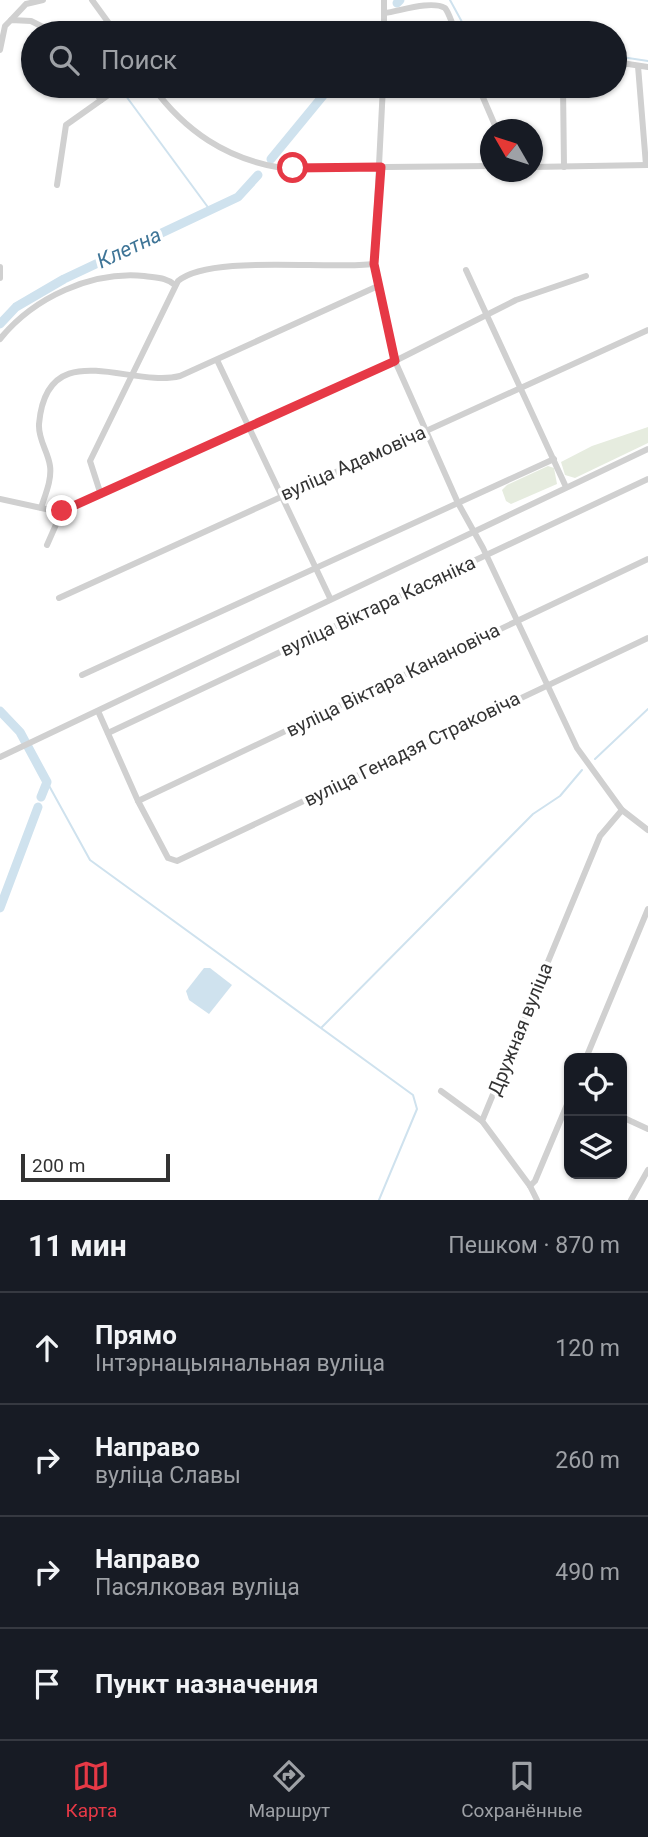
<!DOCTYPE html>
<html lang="ru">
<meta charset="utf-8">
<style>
:root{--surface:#171b24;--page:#242831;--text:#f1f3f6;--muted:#9ea1a6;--line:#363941;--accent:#e63946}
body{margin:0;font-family:Roboto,sans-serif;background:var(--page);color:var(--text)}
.controls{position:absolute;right:21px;bottom:21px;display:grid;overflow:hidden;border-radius:14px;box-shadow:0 2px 5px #0004}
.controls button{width:63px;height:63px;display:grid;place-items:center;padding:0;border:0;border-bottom:2px solid var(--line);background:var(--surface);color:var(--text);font:35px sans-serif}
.compass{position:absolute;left:480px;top:119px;width:63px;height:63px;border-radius:50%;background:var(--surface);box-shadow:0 2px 5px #0004;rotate:309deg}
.scale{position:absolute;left:21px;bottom:18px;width:149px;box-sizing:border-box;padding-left:7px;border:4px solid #333;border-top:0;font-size:19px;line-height:24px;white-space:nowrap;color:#333;-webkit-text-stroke:5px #fff;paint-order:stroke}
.stop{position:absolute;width:21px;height:21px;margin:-16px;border:5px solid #e63946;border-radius:50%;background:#fff}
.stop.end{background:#e63946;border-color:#fff;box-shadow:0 2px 7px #0008}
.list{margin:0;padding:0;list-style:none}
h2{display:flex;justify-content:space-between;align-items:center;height:91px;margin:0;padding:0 28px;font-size:30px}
h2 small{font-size:23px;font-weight:400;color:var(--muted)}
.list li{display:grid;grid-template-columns:46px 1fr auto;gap:21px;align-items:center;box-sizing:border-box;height:112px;padding:0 28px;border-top:2px solid var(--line)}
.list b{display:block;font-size:26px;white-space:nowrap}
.list p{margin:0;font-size:23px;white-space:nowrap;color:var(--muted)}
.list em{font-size:23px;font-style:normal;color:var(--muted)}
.icon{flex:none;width:38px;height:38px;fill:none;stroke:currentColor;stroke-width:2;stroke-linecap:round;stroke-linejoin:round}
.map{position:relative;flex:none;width:648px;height:1200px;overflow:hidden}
.search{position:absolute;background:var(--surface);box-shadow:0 2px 5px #0004;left:21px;right:21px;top:21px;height:77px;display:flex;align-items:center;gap:18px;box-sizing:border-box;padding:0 24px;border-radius:38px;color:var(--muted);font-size:26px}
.sheet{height:539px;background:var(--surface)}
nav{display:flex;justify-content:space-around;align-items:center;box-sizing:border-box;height:98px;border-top:2px solid var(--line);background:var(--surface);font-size:19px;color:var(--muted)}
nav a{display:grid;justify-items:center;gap:4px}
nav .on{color:var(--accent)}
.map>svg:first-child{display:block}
.green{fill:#e6ecdf}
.water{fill:#cfe2ee}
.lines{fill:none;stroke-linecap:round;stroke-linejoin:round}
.stream{stroke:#cfe2ee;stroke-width:2}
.river{stroke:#cfe2ee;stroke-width:9}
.minor{stroke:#d0d0d0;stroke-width:6}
.route{stroke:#e63946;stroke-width:9}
.labels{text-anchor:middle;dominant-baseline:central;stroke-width:7;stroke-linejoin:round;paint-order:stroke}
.street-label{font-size:19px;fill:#333;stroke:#fff}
.water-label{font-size:21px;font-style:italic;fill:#3f7597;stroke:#fff}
</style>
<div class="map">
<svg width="648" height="1200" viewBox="0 0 648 1200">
<rect width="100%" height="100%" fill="#fff"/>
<!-- green -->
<g class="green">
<path d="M648 427V443L575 478 565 475 561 462 592 446Z"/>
<path d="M548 466 554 468 557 484 511 504 506 501 502 490 507 485Z"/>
</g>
<!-- water -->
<path class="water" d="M204 968H210L232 985 209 1014 189 1000 186 991Z"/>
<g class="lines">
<!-- stream -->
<g class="stream">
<path d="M450 0 468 33"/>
<path d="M615 56 648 61"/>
<path d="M123 92 210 210"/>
<path d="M595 759 648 709"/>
<path d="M47 782 90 860 413 1095 417 1109 379 1200"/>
<path d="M322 1027 533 814 560 796 582 770"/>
</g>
<!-- river -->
<g class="river">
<path d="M397 3 400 0"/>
<path d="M271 159 331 86"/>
<path d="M0 324 16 307 64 279 238 197 258 175"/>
<path d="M0 711 20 732 47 782 41 797"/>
<path d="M0 908 38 807"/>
</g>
<!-- minor -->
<g class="minor">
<path d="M92 0 116 33"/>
<path d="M385 13C400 11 431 0 445 8 450 14 452 26 457 33"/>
<path d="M11 20 26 4 43 0"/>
<path d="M384 33V0"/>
<path d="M0 50 5 26 11 20 31 21 55 33"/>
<path d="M615 62 648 67"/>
<path d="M638 66 646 165"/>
<path d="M91 86 101 100"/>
<path d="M152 86C185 131 226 159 282 168L490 166"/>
<path d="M383 86 374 264 395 361 458 503 483 548 577 748 622 810"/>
<path d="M478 86 497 130"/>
<path d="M563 86 564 167"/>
<path d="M532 167 648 165"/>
<path d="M57 185 66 125 121 86"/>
<path d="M0 267V278"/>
<path d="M466 270 566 487"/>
<path d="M0 339C34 297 92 271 144 276 156 278 166 277 175 285"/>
<path d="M217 360 330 598"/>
<path d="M101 495 90 461 178 281C210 254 327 270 374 264"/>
<path d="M0 499 55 511 67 509 395 361 516 300 586 276"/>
<path d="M41 508C45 495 52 480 50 466 48 451 38 440 39 424 47 333 131 389 180 376L378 286"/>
<path d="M47 545 62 511"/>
<path d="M59 598 648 330"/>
<path d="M82 675 554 459"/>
<path d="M98 711 138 801 168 858 177 861 648 638"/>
<path d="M108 733 648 479"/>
<path d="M0 757 648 449"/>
<path d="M138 801 648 559"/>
<path d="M586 1058 648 909"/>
<path d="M441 1091 482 1121"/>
<path d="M569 1100 535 1181 530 1186 482 1121 600 836 622 810 648 830"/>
<path d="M622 1117 648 1129"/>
<path d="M530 1186 537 1200"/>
<path d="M631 1200 648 1170"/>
</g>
</g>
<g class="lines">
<!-- route -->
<path class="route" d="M62 511 395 361 374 264 381 167 293 168"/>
</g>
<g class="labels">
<!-- street labels -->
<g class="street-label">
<text transform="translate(353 463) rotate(-24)">вуліца Адамовіча</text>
<text transform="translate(378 606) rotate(-25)">вуліца Віктара Касяніка</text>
<text transform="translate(393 680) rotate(-26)">вуліца Віктара Канановіча</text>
<text transform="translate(412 749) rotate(-26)">вуліца Генадзя Страковіча</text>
<text transform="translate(520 1029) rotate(-68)">Дружная вуліца</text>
</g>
<!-- water labels -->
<g class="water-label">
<text transform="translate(129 248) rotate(-25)">Клетна</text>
</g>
</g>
</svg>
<div class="controls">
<button><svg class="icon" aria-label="locate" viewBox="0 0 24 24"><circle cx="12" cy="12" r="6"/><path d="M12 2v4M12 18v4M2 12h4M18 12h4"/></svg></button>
<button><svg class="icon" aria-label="layers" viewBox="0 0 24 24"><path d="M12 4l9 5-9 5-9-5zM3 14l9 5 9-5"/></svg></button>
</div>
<svg class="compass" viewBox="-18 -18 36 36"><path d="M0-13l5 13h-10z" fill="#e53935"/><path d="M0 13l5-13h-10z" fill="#9ea1a6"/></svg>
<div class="scale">200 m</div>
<div class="stop" style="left:293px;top:168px"></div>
<div class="stop end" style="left:62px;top:511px"></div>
<div class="search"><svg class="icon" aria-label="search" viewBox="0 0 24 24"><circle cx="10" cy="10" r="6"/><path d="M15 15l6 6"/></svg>Поиск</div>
</div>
<section class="sheet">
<h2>11 мин<small>Пешком · 870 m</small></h2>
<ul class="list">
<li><svg class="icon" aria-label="ahead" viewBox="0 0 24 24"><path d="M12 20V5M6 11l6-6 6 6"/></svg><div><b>Прямо</b><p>Інтэрнацыянальная вуліца</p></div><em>120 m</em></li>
<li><svg class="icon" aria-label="right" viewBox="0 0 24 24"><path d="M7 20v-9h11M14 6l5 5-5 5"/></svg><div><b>Направо</b><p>вуліца Славы</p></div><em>260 m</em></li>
<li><svg class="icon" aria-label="right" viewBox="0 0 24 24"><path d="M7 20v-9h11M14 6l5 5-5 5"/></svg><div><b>Направо</b><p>Пасялковая вуліца</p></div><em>490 m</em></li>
<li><svg class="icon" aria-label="arrive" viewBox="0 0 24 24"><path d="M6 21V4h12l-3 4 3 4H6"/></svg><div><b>Пункт назначения</b></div></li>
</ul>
</section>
<nav>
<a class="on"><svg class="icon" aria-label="map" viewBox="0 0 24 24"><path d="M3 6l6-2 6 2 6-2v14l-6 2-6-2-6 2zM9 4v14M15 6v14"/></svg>Карта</a>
<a><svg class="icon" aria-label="directions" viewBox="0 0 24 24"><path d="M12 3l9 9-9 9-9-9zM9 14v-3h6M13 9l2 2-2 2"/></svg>Маршрут</a>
<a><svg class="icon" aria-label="saved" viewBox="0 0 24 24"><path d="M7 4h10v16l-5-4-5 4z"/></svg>Сохранённые</a>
</nav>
